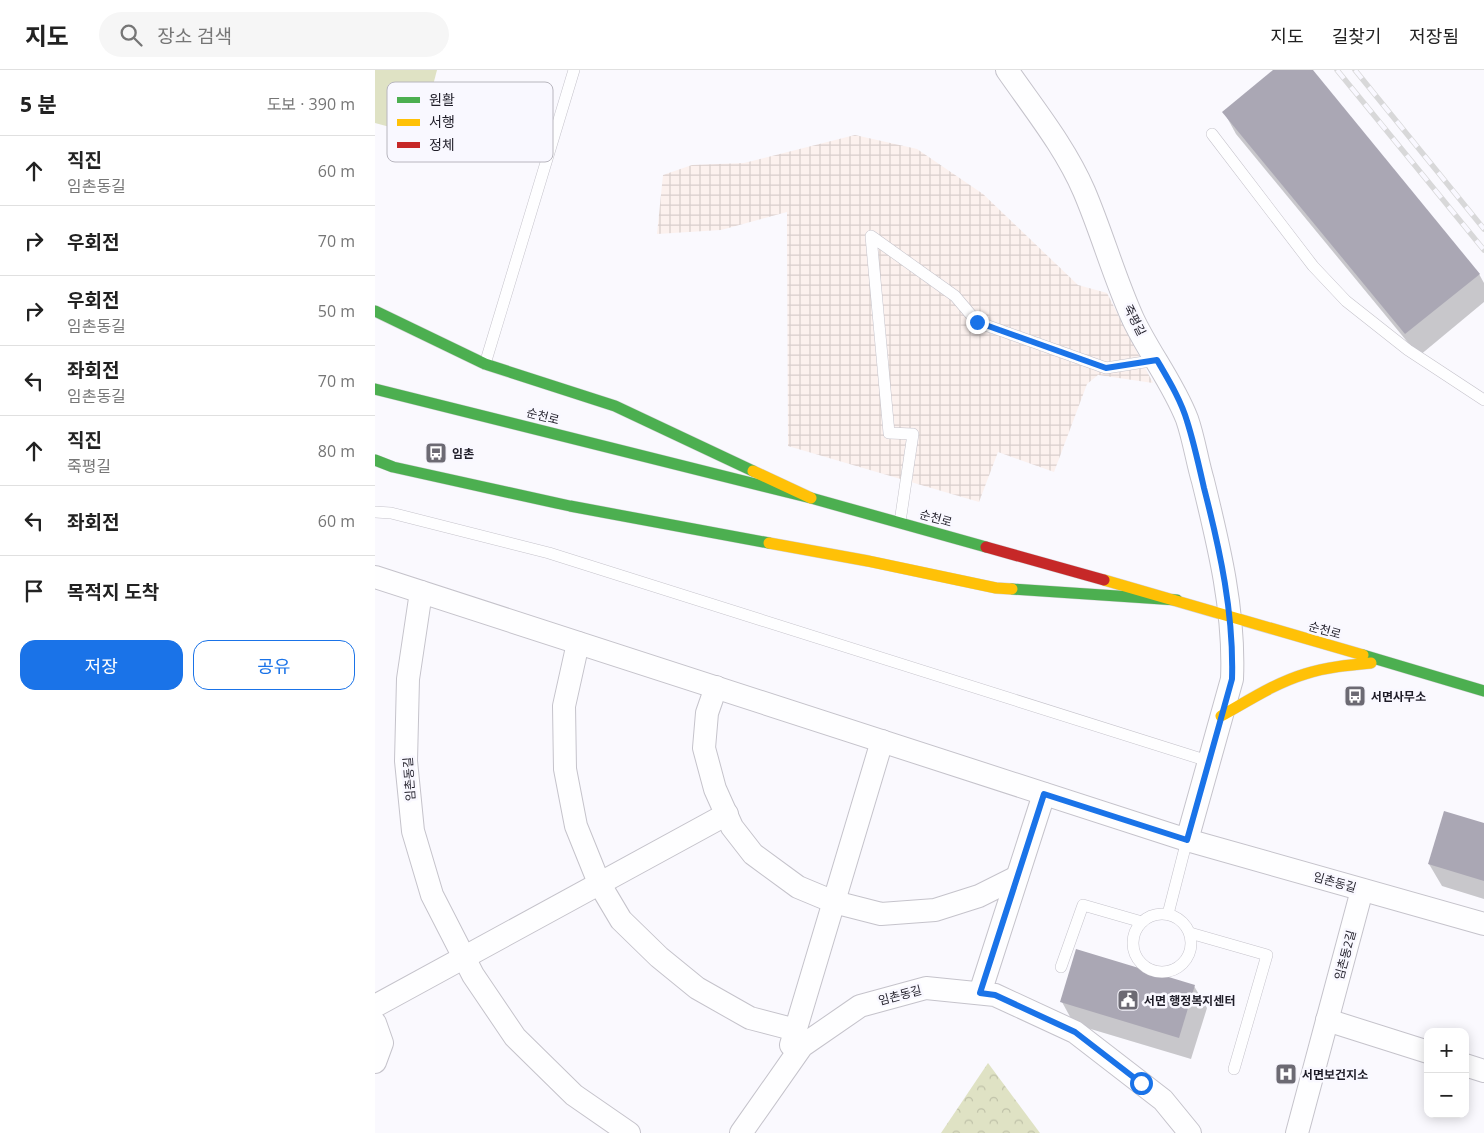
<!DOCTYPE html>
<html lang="ko">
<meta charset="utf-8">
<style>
:root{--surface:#fff;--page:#f6f6f6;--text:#222;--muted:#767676;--line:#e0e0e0;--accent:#1a73e8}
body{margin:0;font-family:"Open Sans","Noto Sans KR",sans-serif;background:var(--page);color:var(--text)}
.controls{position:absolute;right:15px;bottom:15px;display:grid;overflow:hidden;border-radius:10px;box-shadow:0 2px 12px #0003}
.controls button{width:45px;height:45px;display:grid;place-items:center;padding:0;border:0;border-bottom:1px solid var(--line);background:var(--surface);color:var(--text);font:25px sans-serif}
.stop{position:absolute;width:15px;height:15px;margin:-11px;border:4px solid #1a73e8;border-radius:50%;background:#fff}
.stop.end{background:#1a73e8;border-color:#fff;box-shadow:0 1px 5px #0008}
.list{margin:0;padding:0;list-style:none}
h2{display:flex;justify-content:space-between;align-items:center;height:65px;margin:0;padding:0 20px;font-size:21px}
h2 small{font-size:16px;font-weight:400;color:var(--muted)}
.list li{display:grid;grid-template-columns:32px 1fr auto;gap:15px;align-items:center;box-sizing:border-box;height:70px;padding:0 20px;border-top:1px solid var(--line)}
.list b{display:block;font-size:19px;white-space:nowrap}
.list p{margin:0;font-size:16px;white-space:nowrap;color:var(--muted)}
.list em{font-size:16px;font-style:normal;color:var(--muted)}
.actions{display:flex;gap:10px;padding:15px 20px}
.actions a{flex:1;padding:11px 0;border:1px solid var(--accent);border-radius:15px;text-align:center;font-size:18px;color:var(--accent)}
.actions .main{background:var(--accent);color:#fff}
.icon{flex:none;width:28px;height:28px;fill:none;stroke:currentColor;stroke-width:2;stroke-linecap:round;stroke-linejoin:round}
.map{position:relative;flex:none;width:1109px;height:1063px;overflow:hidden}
header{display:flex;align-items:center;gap:30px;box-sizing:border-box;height:70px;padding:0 25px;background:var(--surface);border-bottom:1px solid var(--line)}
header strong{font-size:24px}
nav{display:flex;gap:28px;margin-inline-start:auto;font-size:18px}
.search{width:350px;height:45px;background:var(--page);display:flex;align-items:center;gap:12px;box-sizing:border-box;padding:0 18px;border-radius:28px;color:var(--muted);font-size:19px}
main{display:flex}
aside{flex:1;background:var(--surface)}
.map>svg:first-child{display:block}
.industrial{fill:url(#industrial-grid)}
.grass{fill:#dfe2c4}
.forest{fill:url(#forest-crowns)}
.shadow{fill:#0003}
.building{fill:#aaa7b4}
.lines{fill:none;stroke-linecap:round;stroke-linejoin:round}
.lane-casing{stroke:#c5c3cb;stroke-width:12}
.street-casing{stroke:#c5c3cb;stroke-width:24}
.fast-casing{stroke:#d5d4d8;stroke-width:12}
.slow-casing{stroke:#d5d4d8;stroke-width:12}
.jam-casing{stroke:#d5d4d8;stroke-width:12}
.lane{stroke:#fefeff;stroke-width:11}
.street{stroke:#fefeff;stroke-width:22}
.fast{stroke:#4caf50;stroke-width:11}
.slow{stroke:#ffc107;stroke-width:11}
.jam{stroke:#c62828;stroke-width:11}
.rail-casing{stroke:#d8d8d9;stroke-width:5.5}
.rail{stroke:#f9f8ff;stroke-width:4;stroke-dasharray:11;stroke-linecap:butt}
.route{stroke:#1a73e8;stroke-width:6}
.labels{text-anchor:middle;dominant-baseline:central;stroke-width:5;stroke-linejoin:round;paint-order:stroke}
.street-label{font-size:12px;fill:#1f1d28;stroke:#f9f8ff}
.poi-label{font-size:12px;font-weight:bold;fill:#1f1d28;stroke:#f9f8ff;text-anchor:start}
.key{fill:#f9f8ff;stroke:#b8b6be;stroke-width:1}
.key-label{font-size:14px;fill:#1f1d28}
</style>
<header>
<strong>지도</strong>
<div class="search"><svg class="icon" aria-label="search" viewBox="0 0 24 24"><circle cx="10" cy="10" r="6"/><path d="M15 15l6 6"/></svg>장소 검색</div>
<nav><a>지도</a><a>길찾기</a><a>저장됨</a></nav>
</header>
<main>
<aside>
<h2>5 분<small>도보 · 390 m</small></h2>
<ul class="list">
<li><svg class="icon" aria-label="ahead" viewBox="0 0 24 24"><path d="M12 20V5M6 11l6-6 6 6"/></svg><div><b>직진</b><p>임촌동길</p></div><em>60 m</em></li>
<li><svg class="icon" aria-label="right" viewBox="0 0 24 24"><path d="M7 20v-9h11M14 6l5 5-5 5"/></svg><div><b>우회전</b></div><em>70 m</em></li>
<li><svg class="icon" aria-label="right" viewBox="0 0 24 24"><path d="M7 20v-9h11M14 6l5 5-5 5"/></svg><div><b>우회전</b><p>임촌동길</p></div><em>50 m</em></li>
<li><svg class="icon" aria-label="left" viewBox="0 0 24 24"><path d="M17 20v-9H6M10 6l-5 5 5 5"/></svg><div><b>좌회전</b><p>임촌동길</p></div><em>70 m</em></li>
<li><svg class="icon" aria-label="ahead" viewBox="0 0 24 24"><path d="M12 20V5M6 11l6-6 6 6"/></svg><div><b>직진</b><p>죽평길</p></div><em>80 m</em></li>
<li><svg class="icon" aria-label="left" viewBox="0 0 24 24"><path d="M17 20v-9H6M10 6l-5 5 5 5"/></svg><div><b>좌회전</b></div><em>60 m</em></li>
<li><svg class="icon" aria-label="arrive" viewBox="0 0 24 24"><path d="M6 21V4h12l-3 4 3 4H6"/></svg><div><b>목적지 도착</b></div></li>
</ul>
<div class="actions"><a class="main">저장</a><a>공유</a></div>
</aside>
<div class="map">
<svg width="1109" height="1063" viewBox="0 0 1109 1063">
<defs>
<pattern id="industrial-grid" width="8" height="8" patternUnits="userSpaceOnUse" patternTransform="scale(1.25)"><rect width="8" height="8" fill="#fcf1ee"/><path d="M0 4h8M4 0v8" fill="none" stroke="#d8cecc"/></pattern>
<pattern id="forest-crowns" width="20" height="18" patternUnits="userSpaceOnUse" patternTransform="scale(1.25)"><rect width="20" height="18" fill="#dfe2c4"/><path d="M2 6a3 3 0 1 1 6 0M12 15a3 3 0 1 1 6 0" fill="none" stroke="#bfc1a8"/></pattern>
</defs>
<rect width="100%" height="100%" fill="#faf9fe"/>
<!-- industrial -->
<path class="industrial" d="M480 65 542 79 608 124 703 215 732 223 778 313 723 305 712 314 679 402 623 382 604 432 413 376 412 142 346 160 282 164 288 105 317 95 369 93Z"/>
<!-- grass -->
<path class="grass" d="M0 0H62L45 65 0 53Z"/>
<!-- forest -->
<path class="forest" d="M613 993 665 1063H566Z"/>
<!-- shadow -->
<g class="shadow">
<path d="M900 0H936L1104 204 1109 213V232L1044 286 861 64 849 42Z"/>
<path d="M1109 754V829L1067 816 1054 794Z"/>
<path d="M819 916 832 938 816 989 699 954 687 932Z"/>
</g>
<!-- building -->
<g class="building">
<path d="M898 0H938L1105 204 1030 264 847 42Z"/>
<path d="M1069 741 1109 753V811L1053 794Z"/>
<path d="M701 879 820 915 804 968 685 932Z"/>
</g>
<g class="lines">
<!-- lane casing -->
<g class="lane-casing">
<g id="lane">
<path d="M837 64 938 196 971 231 1033 280 1109 330"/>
<path d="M110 294 199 0"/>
<path d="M0 442 16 443 174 483 833 691"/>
<path d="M525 452 538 364 514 363 496 166 580 226 602 252 731 298 782 290"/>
<circle cx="787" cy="873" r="29"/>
<path d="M793 844 812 770"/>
<path d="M815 863 892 885 859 999"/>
<path d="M686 897 708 835 767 852"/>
</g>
</g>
<!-- street casing -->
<g class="street-casing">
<g id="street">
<path d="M0 507 812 770 857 609C860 542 844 476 828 411 822 391 819 369 812 349 798 313 774 283 758 249 739 207 727 163 709 121 690 77 659 39 632 0"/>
<path d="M46 522 33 609 31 691 38 761 57 825 98 905 140 967 199 1025 254 1063"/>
<path d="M203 573 189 636 190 699 201 756 224 813 246 850 284 887 322 918 375 948 421 960"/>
<path d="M341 617 332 643 329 678 340 719 357 757 378 784 423 817 459 832 506 844 560 840 604 826 642 807"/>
<path d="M812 770 1109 854"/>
<path d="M605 923 669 724"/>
<path d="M0 936 352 744"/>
<path d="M952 950 1053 982"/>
<path d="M0 953 7 973 0 992"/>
<path d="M416 975 507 671"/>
<path d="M1090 995 1109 1001"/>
<path d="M366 1063 427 976 485 936 551 918 620 925 700 962 788 1030 815 1063"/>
<path d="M922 1063 987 820"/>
</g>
</g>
<!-- fast casing -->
<g class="fast-casing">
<g id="fast">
<path d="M0 241 110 294 240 336 378 401"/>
<path d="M0 319 436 428 611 477"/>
<path d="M0 390 18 397 195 436 394 473"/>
<path d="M637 519 802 530"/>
<path d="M988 585 1109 621"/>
</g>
</g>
<!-- slow casing -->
<g class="slow-casing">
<g id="slow">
<path d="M378 401 436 428"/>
<path d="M394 473 493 491 621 518 637 519"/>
<path d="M729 510 988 585"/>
<path d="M846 646C873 631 900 613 930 604 952 597 974 595 996 593"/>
</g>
</g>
<!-- jam casing -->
<g class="jam-casing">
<path id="jam" d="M611 477 729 510"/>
</g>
<!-- lane -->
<use href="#lane" class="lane"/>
<!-- street -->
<use href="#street" class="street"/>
<!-- fast -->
<use href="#fast" class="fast"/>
<!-- slow -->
<use href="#slow" class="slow"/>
<!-- jam -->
<use href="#jam" class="jam"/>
<!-- rail casing -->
<g class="rail-casing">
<g id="rail">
<path d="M962 0 1109 180"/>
<path d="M980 0 1109 159"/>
</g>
</g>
<!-- rail -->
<use href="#rail" class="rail"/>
</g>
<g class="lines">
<!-- route -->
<path class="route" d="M602 252 731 298 782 290C793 309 806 330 812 351 819 373 824 396 829 418 845 480 859 544 857 609L812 770 669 724 605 923 620 925 700 962 766 1013"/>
</g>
<!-- icons -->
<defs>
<g id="bus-square" transform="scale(1.125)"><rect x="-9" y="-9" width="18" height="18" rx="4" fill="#6c6a73" stroke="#f9f8ff"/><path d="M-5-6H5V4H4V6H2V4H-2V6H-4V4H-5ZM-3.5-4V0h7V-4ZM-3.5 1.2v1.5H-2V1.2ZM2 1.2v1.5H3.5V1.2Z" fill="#fff"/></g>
<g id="civic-square" transform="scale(1.125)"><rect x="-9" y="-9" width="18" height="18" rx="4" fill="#6c6a73" stroke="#f9f8ff"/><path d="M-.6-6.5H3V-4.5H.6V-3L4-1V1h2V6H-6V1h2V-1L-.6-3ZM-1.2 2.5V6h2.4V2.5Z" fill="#fff"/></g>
<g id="hospital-square" transform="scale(1.125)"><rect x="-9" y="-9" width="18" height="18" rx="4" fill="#6c6a73" stroke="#f9f8ff"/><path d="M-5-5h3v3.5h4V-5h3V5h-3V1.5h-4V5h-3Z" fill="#fff"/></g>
</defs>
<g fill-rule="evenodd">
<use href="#bus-square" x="61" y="383"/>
<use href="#bus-square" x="980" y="626"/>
<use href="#civic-square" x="753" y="930"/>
<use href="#hospital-square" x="911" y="1004"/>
</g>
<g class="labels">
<!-- street labels -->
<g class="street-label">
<text transform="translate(760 250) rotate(63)">죽평길</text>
<text transform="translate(168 346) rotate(14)">순천로</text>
<text transform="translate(561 448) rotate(16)">순천로</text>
<text transform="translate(950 560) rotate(16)">순천로</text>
<text transform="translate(34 709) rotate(-94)">임촌동길</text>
<text transform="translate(960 812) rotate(16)">임촌동길</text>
<text transform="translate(970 885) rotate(-75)">임촌동2길</text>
<text transform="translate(525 925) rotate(-15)">임촌동길</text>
</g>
<!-- poi labels -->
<g class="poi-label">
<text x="77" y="383">임촌</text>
<text x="996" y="626">서면사무소</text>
<text x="769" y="930">서면 행정복지센터</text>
<text x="927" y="1004">서면보건지소</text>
</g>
</g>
<!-- legend -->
<rect x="12" y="12" width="166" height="80" rx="8" class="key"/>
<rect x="22" y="27" width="23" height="6" fill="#4caf50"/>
<rect x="22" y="49" width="23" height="7" fill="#ffc107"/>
<rect x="22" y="72" width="23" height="6" fill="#c62828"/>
<g class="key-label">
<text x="54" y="35">원활</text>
<text x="54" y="57">서행</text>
<text x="54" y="80">정체</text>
</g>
</svg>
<div class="controls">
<button>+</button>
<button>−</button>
</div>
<div class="stop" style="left:766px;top:1013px"></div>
<div class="stop end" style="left:602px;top:252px"></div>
</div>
</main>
